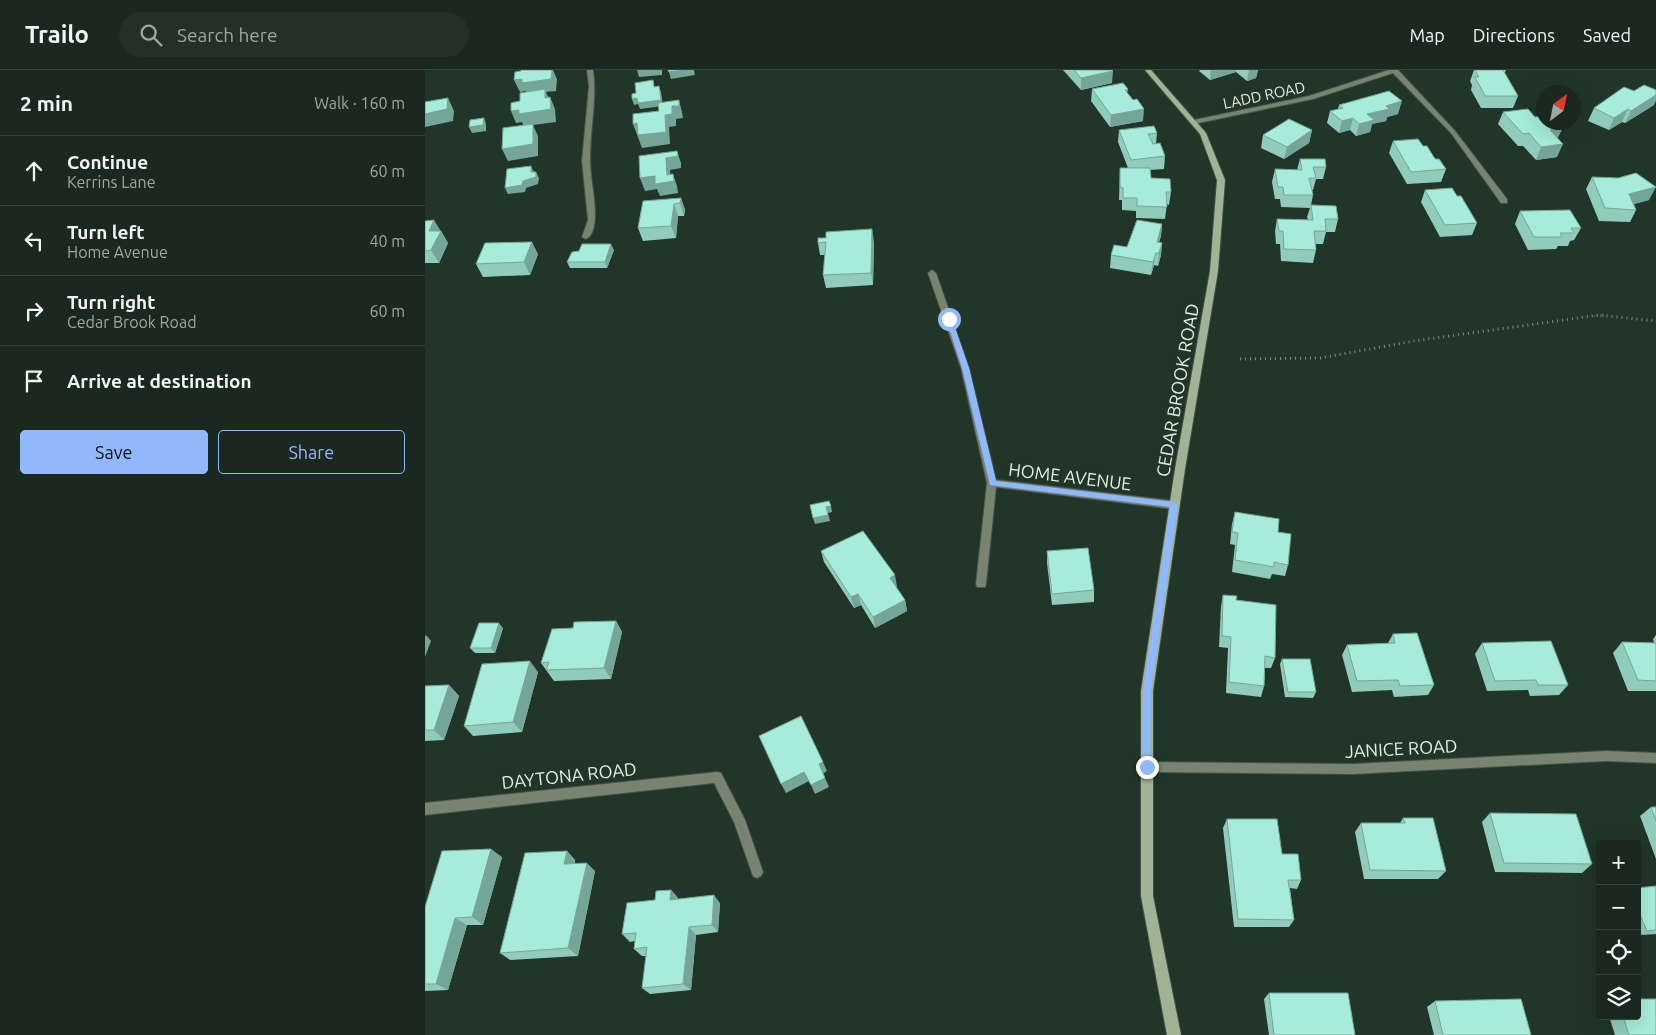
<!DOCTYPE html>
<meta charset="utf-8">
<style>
:root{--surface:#1a281f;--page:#233028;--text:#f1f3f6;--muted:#9fa6a4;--line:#38443d;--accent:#91b8fd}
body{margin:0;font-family:Ubuntu,sans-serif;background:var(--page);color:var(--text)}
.controls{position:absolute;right:15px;bottom:15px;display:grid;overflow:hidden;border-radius:5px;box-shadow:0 5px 20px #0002}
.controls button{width:45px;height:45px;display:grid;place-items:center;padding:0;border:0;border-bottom:1px solid var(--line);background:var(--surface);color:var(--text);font:25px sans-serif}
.compass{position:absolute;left:1111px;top:15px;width:45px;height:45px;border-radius:50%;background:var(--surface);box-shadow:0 5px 20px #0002;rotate:32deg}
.stop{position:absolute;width:15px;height:15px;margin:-11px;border:4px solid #91b8fd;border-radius:50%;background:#fff}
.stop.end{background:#91b8fd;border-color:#fff;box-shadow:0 1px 5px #0008}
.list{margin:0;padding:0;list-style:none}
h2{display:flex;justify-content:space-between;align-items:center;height:65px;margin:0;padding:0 20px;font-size:21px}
h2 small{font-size:16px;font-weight:400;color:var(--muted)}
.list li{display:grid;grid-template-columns:32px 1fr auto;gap:15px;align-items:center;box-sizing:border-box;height:70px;padding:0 20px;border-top:1px solid var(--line)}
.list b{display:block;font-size:19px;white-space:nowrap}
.list p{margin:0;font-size:16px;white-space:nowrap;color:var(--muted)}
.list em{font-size:16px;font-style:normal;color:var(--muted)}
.actions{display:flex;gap:10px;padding:15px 20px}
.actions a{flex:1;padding:11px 0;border:1px solid var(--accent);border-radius:5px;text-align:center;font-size:18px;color:var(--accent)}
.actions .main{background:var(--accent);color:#111}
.icon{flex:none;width:28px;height:28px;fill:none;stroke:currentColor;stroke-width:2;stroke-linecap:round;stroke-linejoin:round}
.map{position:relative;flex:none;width:1231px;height:965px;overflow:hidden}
header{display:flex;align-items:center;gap:30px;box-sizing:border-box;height:70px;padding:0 25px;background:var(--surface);border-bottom:1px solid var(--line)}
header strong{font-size:24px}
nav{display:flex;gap:28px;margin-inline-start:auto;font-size:18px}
.search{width:350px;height:45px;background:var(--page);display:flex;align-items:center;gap:12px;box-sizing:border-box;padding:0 18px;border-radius:28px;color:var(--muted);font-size:19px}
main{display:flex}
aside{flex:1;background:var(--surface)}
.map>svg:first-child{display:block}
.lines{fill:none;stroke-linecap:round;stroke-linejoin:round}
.street-casing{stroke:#415247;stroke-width:2}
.secondary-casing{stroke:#415247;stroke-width:2}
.path-far1{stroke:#7c8b81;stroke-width:2.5;stroke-dasharray:0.5 2.5;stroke-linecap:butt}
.path{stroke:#7c8b81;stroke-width:3;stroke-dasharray:1 4;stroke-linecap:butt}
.street{fill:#788471;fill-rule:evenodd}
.secondary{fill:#a0b495;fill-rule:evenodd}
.wall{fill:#90cbbb}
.shaded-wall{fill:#75a599}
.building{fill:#a7ecda;stroke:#75a599}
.route{fill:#91b8fd}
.labels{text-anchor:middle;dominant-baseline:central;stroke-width:5;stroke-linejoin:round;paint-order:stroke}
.far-street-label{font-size:15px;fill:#e1ede5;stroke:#223529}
.street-label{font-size:18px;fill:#e1ede5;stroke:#223529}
</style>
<header>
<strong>Trailo</strong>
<div class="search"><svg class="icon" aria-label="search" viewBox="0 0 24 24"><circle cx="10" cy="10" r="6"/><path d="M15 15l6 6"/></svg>Search here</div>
<nav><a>Map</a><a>Directions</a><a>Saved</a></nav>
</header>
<main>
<aside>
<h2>2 min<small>Walk · 160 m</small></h2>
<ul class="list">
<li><svg class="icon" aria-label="ahead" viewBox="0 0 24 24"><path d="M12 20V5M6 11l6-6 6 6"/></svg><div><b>Continue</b><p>Kerrins Lane</p></div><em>60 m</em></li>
<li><svg class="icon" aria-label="left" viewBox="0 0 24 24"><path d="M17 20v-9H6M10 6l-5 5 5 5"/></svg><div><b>Turn left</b><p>Home Avenue</p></div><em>40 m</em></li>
<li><svg class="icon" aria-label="right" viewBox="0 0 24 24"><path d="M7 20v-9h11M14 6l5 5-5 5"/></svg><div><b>Turn right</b><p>Cedar Brook Road</p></div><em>60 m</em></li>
<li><svg class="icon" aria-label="arrive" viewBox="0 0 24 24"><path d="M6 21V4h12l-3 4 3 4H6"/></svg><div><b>Arrive at destination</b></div></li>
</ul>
<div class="actions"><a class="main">Save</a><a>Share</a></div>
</aside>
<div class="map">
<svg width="1231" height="965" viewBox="0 0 1231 965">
<rect width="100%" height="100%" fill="#223529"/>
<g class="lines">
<!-- street casing -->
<g class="street-casing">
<g id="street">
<path d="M162 0H168C173 35 162 69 166 104 167 118 177 162 161 169L157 167 163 150 157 91 164 16Z"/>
<path d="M964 0H973L1030 61 1082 129V133H1076L1026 63 968 3 888 29 769 54 766 52 769 50 884 26Z"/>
<path d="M507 200 511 203 544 298 571 410 749 431 752 432 754 435 752 438 749 439 571 417 561 514 560 517H552L551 514 562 413 536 298 503 203Z"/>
<path d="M1181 681 1231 683V693L1181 691 928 704 722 702 718 701 716 697 718 693 722 692 928 694Z"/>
<path d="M292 702 296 703 320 750 338 802 336 806 332 808 328 806 309 752 289 713 0 745V733Z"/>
</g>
</g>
<!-- secondary casing -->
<g class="secondary-casing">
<path id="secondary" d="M720 0H726L781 63 800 110 793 201 760 399 728 621V826L756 965H742L716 826V621L750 399 785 201 792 110 775 64Z"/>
</g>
<!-- path-far1 -->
<path class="path-far1" d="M1169 246H1180"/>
<!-- path -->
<path class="path" d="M815 289 895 288 989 271 1174 245 1231 251"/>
<!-- street -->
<use href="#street" class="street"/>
<!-- secondary -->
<use href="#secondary" class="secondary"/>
</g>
<!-- wall -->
<g class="wall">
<path d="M638 0H687V13L656 20Z"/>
<path d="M775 0H833L831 8 822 11 811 2 785 10 774 1Z"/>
<path d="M1049 0H1081L1080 3 1093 26 1088 38H1056L1046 20 1047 15 1045 11Z"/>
<path d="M667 19H703L702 23 708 30 718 51 685 57 666 31Z"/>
<path d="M914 35 973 44 962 47 961 51 947 54 945 62 931 66 925 60 914 63 902 53 905 41 913 39Z"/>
<path d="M1229 35 1200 53 1197 52 1184 60 1163 51 1169 38Z"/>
<path d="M1078 42 1110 47 1137 59 1132 69V87L1111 90 1098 76H1093L1073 54Z"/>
<path d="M694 60 732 63 731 74 740 86 739 99 725 100 726 108 746 122 744 135 742 134 740 149 711 148V141L697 140V130H694L695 98H703L693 72Z"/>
<path d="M887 60 884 73 859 89 836 78 838 65Z"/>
<path d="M968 71 998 76 1021 99 1016 112 982 114 964 83Z"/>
<path d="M875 89 901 97 898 109H891L888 120H887L888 125 886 135 913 149 910 162H901L898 174H890L891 180 888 193 856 191 855 174H851L850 161 852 149 883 150 882 147 885 138 856 137 855 129H850L847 112 850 99 872 100Z"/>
<path d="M1167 107 1224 130 1209 134 1211 140 1205 152 1174 151 1161 119Z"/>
<path d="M1000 120 1032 126 1052 153 1047 165 1015 167 996 132Z"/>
<path d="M256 128 260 140 259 146H253L251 168 218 171 213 158Z"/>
<path d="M1095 141 1156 158 1149 170 1145 171 1143 176H1133L1131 179 1103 180 1090 154Z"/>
<path d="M0 151 16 161 23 173 14 193H0Z"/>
<path d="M737 154 736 166 734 172 737 173 736 185 733 196 729 195 726 205 685 198 686 185 702 177Z"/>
<path d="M401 168 449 172 448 215 401 218 398 205 400 185H395L393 173Z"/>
<path d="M189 180 182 198H145L142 192Z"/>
<path d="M113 184 105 205 58 207 51 194Z"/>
<path d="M810 442 853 462 863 495 860 506 847 504 845 509 807 502 810 475 805 474 807 454Z"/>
<path d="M396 481 472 517H471L480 530 482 541 450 558 436 535 429 538 399 492Z"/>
<path d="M622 481 669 520V532L627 535 622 493Z"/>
<path d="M798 525 811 530 850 588 846 598H840L839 616 836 627 801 623 803 578 794 577 796 536Z"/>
<path d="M191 551 197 562 186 609 129 611 116 593 148 558Z"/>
<path d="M78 558 70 583H50L45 578Z"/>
<path d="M968 564 1009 615 1003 625 969 627 967 620 927 622 917 585 922 575 963 573Z"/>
<path d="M1231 565V621H1203L1188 583 1197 572 1229 573 1228 569Z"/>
<path d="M1057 573 1143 615 1134 625 1105 626 1103 620 1062 621 1050 584Z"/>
<path d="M857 589 891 622 888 628 860 627 855 594Z"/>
<path d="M113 602 97 662 48 666 39 656Z"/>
<path d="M24 615 34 626 19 670 0 671V616Z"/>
<path d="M1226 737H1231V789L1215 746Z"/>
<path d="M1065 743 1167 794 1157 803 1070 802 1057 752Z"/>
<path d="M978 748 1021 801 1013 809H939L930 762 936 753H975Z"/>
<path d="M802 749 857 784 876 810 872 819 865 818 869 850 864 857H809L798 758Z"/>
<path d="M142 781 150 790V793L170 801 153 886 85 890 75 883Z"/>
<path d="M77 787 58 855H42L23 920 0 921V837Z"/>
<path d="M1231 816V864L1216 865 1212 856V818Z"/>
<path d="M246 820 253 828V829L295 833 293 862 271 865 266 920 225 924 217 918 221 886H217L209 879 210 871 205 872 197 864 230 830Z"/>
<path d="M844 923 930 965H844L839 929Z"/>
<path d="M1010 931 1106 965H1009L1002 937Z"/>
<path d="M1184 946H1212L1231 965H1190Z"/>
</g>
<!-- shaded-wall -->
<g class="shaded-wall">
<path d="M127 0H128L132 9 131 21 121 22 125 31V27L130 39 131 52 108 55 113 66V86L83 91 77 79 99 57 97 52 91 53 86 41 102 25 101 21 95 22 89 10Z"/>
<path d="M212 0H237V5L214 7Z"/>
<path d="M260 0H269L270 5 246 9 244 2Z"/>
<path d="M786 0H811V2L785 10Z"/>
<path d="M824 0H833L831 8 822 11Z"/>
<path d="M688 1 687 13 656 20V8Z"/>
<path d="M234 16 236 22 238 36 215 39 213 34 209 35 207 29 212 28Z"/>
<path d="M1231 25V31L1229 35 1200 53 1206 41Z"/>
<path d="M23 28 29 41 28 51 0 57V44Z"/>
<path d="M254 30 257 42 258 48 251 49V56L244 57 245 74 217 78 208 54 212 53 240 45Z"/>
<path d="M977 31 973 44 962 47 961 51 947 54 945 62 931 66 934 54 942 44 961 36Z"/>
<path d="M719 39 718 51 685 57 686 45Z"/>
<path d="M1203 39 1197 52 1184 60 1189 48Z"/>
<path d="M59 48 61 54V61L47 63 44 57Z"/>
<path d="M928 48 925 60 914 63 917 51Z"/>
<path d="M1137 59 1131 71 1125 60Z"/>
<path d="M887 60 884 73 859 89 862 77Z"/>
<path d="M1138 74 1132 87 1111 90 1116 77Z"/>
<path d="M252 81 256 93V98L245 100 246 111 248 104 252 116 253 123 235 126 232 119 220 121 215 108 242 105 241 88Z"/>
<path d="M106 96 109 102H111L114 108 113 114 101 118 100 122 83 124 80 118 98 111 106 102Z"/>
<path d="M1231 117 1224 130 1198 137 1204 124Z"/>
<path d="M256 128 260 140 259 146 255 133Z"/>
<path d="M249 134 253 146 251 168 246 156Z"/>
<path d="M9 150 23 173 14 193 6 180 4 161Z"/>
<path d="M737 154 736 166 730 184 729 195 726 205 728 192 732 172Z"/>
<path d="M447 159 449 172 448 215 446 203Z"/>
<path d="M107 172 113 184 105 205 99 192Z"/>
<path d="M737 173 736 185 733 196 734 183Z"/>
<path d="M186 174 189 180 182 198 180 192Z"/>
<path d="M406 436 407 442 403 443 405 451 390 454 388 448 401 437Z"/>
<path d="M470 505 472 517 467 519 465 508Z"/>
<path d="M433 524 436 535 429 538 426 527Z"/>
<path d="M480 530 482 541 450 558 448 547Z"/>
<path d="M191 551 197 562 186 609 179 598Z"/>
<path d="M74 553 78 558 70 583 66 578Z"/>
<path d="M1 565 6 571 0 587V567Z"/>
<path d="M105 591 113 602 97 662 88 652Z"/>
<path d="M24 615 34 626 19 670 9 660Z"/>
<path d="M398 692 402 701 397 704 394 694Z"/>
<path d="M379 702 384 711 361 723 356 714Z"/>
<path d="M400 708 404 717 390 724 386 715Z"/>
<path d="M66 779 77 787 58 855 47 847Z"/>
<path d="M142 781 150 790 147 802 139 794Z"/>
<path d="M162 793 170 801 153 886 143 878Z"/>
<path d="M246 820 253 828 252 838 245 830Z"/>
<path d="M289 825 295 833 293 862 287 855Z"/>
<path d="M30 848 42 855 23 920 11 914Z"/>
<path d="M264 857 271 865 266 920 258 914Z"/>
</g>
<!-- building -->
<g class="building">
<path d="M96 0H127L126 9 97 13V9L89 10 90 2 96 1Z"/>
<path d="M243 0H260L244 2Z"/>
<path d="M649 0H687L688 1 656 8Z"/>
<path d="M1050 0H1078L1093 26H1060L1050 7H1054Z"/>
<path d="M228 10 229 17 234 16 236 30 213 33 212 28 207 29V24L211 23 210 13Z"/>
<path d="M698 13 703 19 700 20 708 30 712 29 719 39 686 45 667 19Z"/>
<path d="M1219 15 1231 20V25L1206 41 1203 39 1189 48 1169 38 1199 17 1209 21Z"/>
<path d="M120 19V28L125 27 126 39 94 44V40L86 41V33L95 31V23Z"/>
<path d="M964 21 977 31 961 36 964 39 942 44 949 50 934 54 928 48 917 51 905 41 918 38 914 35Z"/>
<path d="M23 28 22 39 0 44V32Z"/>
<path d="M254 30V36H247V44L240 45 241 62 213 65 212 53 208 54V44L234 41 233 33Z"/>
<path d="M1103 39 1110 47 1118 46V52H1131L1137 59 1125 60 1138 74 1116 77 1104 63 1098 64 1078 42Z"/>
<path d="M59 48 58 55 44 57 45 50Z"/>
<path d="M864 49 887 60 862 77 838 65Z"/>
<path d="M108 54V74L77 79 78 58Z"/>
<path d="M729 56 732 63 723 64 728 74 735 73 740 86 706 90 694 60Z"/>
<path d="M993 69 998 76H1002L1010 89H1014L1021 99 986 102 968 71Z"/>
<path d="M252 81 253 86 241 88 242 105 248 104 249 111 230 114V106L215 108 214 86Z"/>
<path d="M875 89H900L901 97H888L891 108H884L888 125H859L858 117H853L850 99 877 100Z"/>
<path d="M106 96V102H111V107L98 111 97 115 80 118 82 99Z"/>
<path d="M695 98H725L726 108 745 109 746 122H741L742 137 712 136V128H698V118L695 117Z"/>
<path d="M1211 103 1231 117 1204 124 1211 140 1180 138 1167 107 1193 108Z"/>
<path d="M1027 118 1032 126H1036L1052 153 1020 155 1000 120Z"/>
<path d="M256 128 255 133 249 134 246 156 213 158 218 131Z"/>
<path d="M886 135 911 136 913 149H900L901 161H889L891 180 859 179 858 161H854L852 149 888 150Z"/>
<path d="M1145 140 1156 158H1146L1149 163H1135L1137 167H1109L1095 141Z"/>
<path d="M9 150 4 161H16L6 180 0 181V151Z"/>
<path d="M712 150 737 154 732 172 737 173 734 183H731L728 192 686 185 689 175 702 177Z"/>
<path d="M447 159 446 203 398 205 401 172 393 173V168H401V162Z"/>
<path d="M107 172 99 192 51 194 60 173Z"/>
<path d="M157 174H186L180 192H142L147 182 154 181Z"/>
<path d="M404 431 406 436 401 437 403 445 388 448 385 435Z"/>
<path d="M810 442 854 449 853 462 866 464 863 495 849 492V497L810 490 813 463 807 462Z"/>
<path d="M438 461 470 505 465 508 480 530 448 547 433 524 426 527 396 481Z"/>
<path d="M663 478 669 520 627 524 622 481Z"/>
<path d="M798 525 812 526 811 530 851 535 850 588 840 586 839 616 804 612 806 567 797 566Z"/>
<path d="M191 551 179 598 121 600 124 592 116 593 127 559 148 558 149 552Z"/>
<path d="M54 553H74L66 578H45Z"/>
<path d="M992 563 1009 615 975 616 973 610 932 611 922 575 970 573 968 564Z"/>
<path d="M1126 571 1143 615H1113L1111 610 1070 611 1057 573Z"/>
<path d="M1197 572 1231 573V611L1213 610Z"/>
<path d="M857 589H885L891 622H863Z"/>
<path d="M105 591 88 652 39 656 57 594Z"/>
<path d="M24 615 9 660H0V616Z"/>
<path d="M376 646 398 692 394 694 400 708 386 715 379 702 356 714 334 666Z"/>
<path d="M1226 737H1231V751Z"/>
<path d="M1065 743 1151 744 1167 794 1079 793Z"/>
<path d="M978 748H1008L1021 801 945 800 936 753H980Z"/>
<path d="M802 749H852L857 784H873L876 810H863L869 850 813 849Z"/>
<path d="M66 779 47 847 30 848 11 914H0V837L17 781Z"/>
<path d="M142 781 139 794 162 793 143 878 75 883 100 783Z"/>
<path d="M1231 816V860L1222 861 1212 838V818Z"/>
<path d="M246 820 245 830 289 825 287 855 264 857 258 914 217 918 222 877 209 879 211 863 197 864 202 833 230 830 231 821Z"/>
<path d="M844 923H923L930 965H849Z"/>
<path d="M1096 929 1106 965H1018L1010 931Z"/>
<path d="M1212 929H1231V965H1204L1198 946H1212Z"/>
</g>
<!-- route -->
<path class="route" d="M524 247 527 249 544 298 571 411 749 432 753 435 726 621 725 700 722 701 717 697 718 621 745 437 565 415 537 298 521 249Z"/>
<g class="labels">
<!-- far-street labels -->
<g class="far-street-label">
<text transform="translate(839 25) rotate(-12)">LADD ROAD</text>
</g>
<!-- street labels -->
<g class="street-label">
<text transform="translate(752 320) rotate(-80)">CEDAR BROOK ROAD</text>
<text transform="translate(645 406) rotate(7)">HOME AVENUE</text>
<text transform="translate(976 678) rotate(-3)">JANICE ROAD</text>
<text transform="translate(144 705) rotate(-6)">DAYTONA ROAD</text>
</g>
</g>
</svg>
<div class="controls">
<button>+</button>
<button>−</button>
<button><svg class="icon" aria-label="locate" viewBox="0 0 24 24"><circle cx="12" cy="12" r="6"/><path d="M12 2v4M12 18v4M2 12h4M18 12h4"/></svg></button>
<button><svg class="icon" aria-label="layers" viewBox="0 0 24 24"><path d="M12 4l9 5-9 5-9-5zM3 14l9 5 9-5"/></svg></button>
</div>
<svg class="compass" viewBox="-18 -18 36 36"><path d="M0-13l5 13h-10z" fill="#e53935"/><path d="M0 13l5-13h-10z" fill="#9fa6a4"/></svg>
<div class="stop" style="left:524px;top:249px"></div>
<div class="stop end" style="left:722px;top:697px"></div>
</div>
</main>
